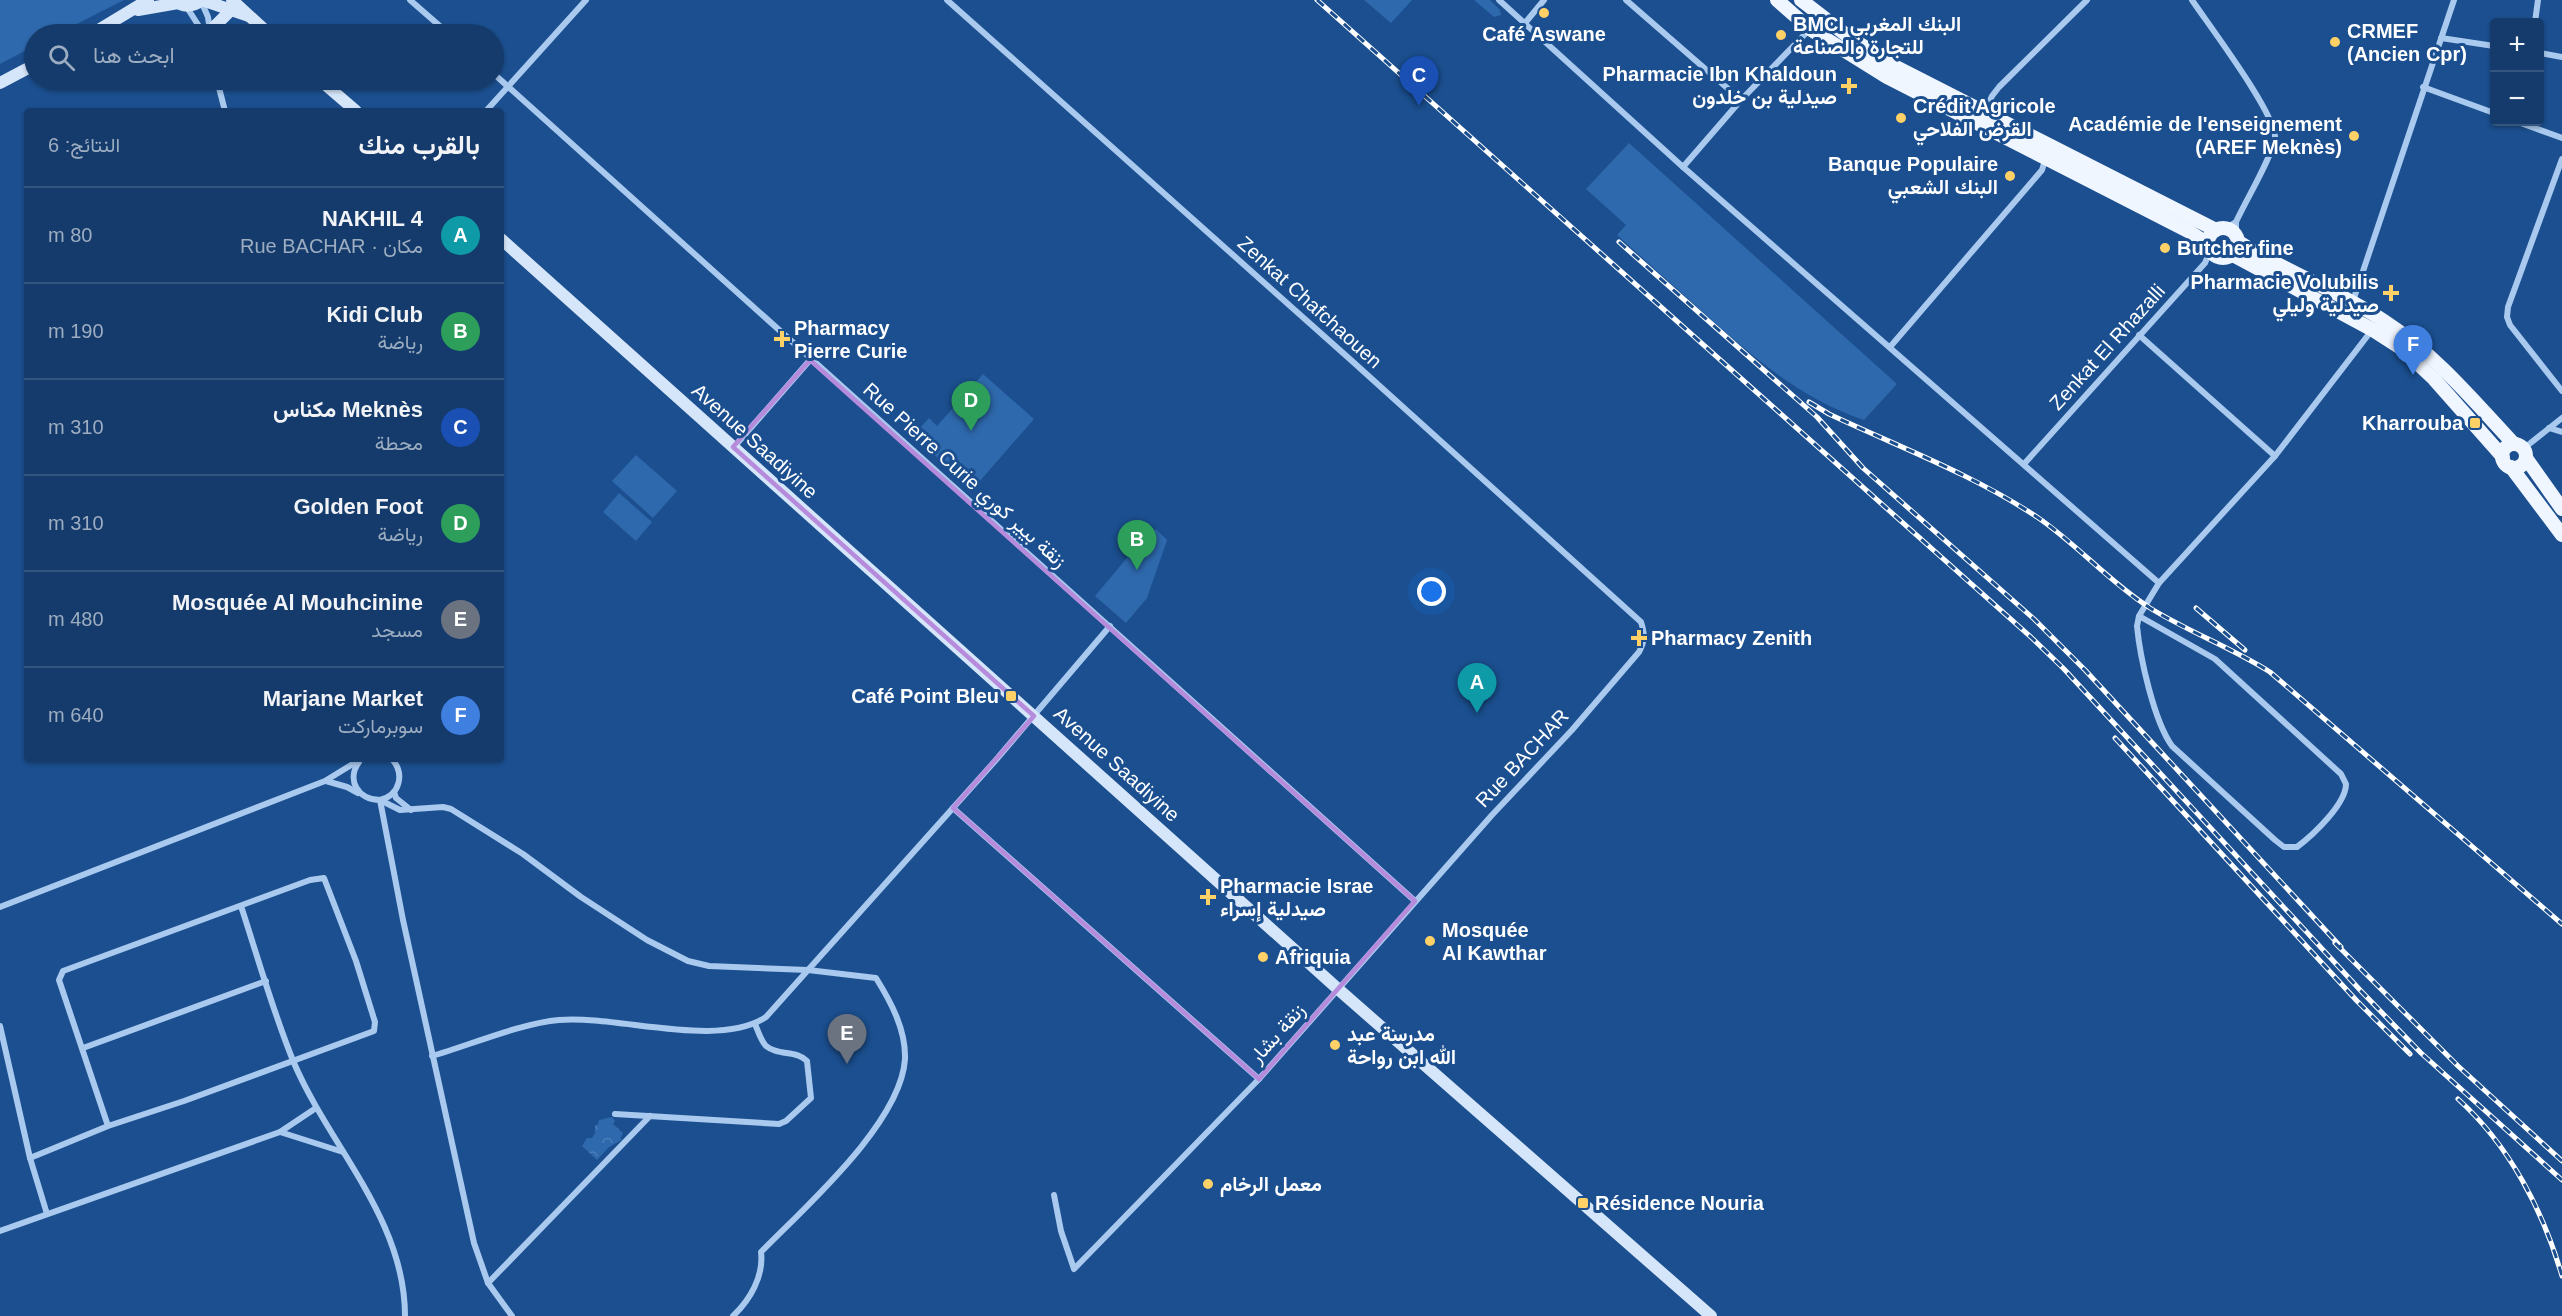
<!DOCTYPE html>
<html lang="ar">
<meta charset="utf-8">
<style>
:root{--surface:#143b6b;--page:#214673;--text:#f1f3f6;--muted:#9dadc1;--line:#33557e;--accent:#90b9f0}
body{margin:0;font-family:Helvetica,Vazirmatn,sans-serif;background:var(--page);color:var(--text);direction:rtl}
.controls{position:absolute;right:18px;top:18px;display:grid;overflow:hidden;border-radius:6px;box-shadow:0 2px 4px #0004}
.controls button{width:54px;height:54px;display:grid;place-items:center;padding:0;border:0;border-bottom:2px solid var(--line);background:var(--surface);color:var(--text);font:30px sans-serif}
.you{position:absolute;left:1432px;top:592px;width:21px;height:21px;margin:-15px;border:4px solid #fff;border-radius:50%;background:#1a73e8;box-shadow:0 0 0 9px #1a73e833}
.badge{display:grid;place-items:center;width:39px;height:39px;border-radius:50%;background:var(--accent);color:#fff;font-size:20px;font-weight:700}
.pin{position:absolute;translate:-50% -50px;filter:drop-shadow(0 2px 3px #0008)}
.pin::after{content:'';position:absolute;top:32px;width:21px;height:18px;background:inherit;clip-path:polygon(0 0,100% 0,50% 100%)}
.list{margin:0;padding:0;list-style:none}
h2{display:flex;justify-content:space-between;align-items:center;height:78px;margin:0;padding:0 24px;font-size:26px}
h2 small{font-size:20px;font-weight:400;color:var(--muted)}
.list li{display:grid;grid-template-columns:39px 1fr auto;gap:18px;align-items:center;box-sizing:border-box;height:96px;padding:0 24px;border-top:2px solid var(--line)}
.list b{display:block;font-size:22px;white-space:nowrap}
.list p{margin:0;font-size:20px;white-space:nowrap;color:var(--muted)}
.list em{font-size:20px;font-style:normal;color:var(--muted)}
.icon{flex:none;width:33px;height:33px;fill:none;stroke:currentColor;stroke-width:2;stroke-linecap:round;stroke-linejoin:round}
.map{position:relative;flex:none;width:2562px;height:1316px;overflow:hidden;direction:ltr}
.search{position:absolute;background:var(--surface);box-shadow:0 2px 4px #0004;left:24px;top:24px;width:480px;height:66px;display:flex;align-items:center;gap:15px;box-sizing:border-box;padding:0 21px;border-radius:33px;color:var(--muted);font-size:22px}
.panel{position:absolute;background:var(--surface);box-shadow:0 2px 4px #0004;left:24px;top:108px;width:480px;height:654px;border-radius:6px;direction:rtl}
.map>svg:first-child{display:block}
.green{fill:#2e69ad}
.forest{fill:url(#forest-crowns)}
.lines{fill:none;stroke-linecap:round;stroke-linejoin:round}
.minor{stroke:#a9c9ee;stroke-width:6}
.secondary{stroke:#d6e6fa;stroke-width:12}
.primary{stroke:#f0f6ff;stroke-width:14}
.rail-casing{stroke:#fff;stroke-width:5}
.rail{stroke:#1b4f8f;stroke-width:3;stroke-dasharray:9;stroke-linecap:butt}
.marked{fill:none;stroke:#b68bdc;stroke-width:4.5;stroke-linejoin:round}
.poi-dot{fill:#ffd166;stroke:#1b4f8f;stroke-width:2}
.labels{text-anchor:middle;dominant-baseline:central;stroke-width:6;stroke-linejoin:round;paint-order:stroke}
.poi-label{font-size:20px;font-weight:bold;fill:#fff;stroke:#1b4f8f;text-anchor:start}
.street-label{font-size:20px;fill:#fff;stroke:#1b4f8f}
</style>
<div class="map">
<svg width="2562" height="1316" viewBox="0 0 2562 1316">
<defs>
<pattern id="forest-crowns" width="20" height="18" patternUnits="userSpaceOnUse" patternTransform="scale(1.5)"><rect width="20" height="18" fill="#2e69ad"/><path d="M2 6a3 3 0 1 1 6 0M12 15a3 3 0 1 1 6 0" fill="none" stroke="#4d80b9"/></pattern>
</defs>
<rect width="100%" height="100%" fill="#1b4f8f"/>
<!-- green -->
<g class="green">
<path d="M0 0H124L57 34H34V46L0 64Z"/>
<path d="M1364 0H1412L1391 23Z"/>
<path d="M1474 0H1490L1500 10 1501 15 1494 17Z"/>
<path d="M1629 143 1897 384 1864 420C1800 398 1757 360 1707 316 1677 289 1647 262 1617 235L1626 225 1586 189Z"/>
<path d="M983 374 1034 419 973 489 913 436 929 418 937 426Z"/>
<path d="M636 455 677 491 653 518 612 481Z"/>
<path d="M619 493 652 522 636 541 603 512Z"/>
<path d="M1156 529 1167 540 1147 598 1126 623 1095 596 1142 540 1145 543Z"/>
</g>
<!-- forest -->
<path class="forest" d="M612 1117 615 1121 613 1124 623 1133 620 1139H623L609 1147 597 1160 582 1146 587 1138H592L595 1133V1126L598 1124 599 1120Z"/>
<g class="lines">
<!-- minor -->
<g class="minor">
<path d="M410 0 449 34"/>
<path d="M947 0 1352 361 1641 622C1645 634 1645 641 1639 652L1572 730 1492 815 1259 1079 1074 1269 1061 1231 1054 1195"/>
<path d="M1499 0 1683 167 2159 583"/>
<path d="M1626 0 1741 100"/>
<path d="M2192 0C2208 24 2277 115 2275 138 2273 155 2244 204 2236 222"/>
<path d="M201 1 208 17 210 31"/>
<path d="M186 6 204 34"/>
<path d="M2535 22 2538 0"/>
<path d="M1525 23 1544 0"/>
<path d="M2441 38 2494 46"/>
<path d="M2540 53 2562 57"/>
<path d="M494 74 1415 901"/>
<path d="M217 80 225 111"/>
<path d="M2423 87 2494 113"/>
<path d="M486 111 586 0"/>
<path d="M1985 112 1992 96 1999 87 2087 0"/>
<path d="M2518 122 2562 138"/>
<path d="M2562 159 2508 307 2507 317 2510 325 2562 391"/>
<path d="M1683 167 1741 100 1810 29"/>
<path d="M2226 228 2236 222V235"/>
<path d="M2353 301 2454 0"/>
<path d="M2139 335 2275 456"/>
<path d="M1890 347 2042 170 2045 160"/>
<path d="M2549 428 2562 432"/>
<path d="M734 447 810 360"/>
<path d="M2523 449 2562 418"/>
<path d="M2024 464 2205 263 2210 251"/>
<path d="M2139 616 2215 659 2341 774 2346 784C2346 804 2313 835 2297 847H2284L2275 840 2172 746C2154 721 2140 658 2137 626L2139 616 2159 583 2275 456 2372 330"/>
<path d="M359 762C346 780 358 800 380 800 400 795 405 774 392 759"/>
<path d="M326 781 347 787 358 793"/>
<path d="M394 792 396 798 411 810"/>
<path d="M380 800 400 810 443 807 451 809 523 854 581 897 647 940 688 961 709 966 808 970 876 978C891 1002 906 1030 905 1059 901 1123 805 1207 761 1252 764 1276 750 1300 733 1316"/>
<path d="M380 800 403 920 474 1243 488 1283 512 1316"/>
<path d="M953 808 1259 1079"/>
<path d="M241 906C258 958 273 1012 294 1063 330 1147 405 1219 405 1316"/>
<path d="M0 907 325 781 361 759"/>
<path d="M0 1026 30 1158 47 1214"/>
<path d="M83 1048 266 981"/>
<path d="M432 1056C470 1045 522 1023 559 1020 618 1015 718 1049 766 1017L995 761 1110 626"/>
<path d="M615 1114 779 1124 786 1121 811 1098 807 1061C797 1050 778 1056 766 1046 761 1041 758 1031 755 1024"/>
<path d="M280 1132 343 1152"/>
<path d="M30 1158 108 1126 184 1101 374 1031 375 1022 356 961 324 878 310 880 63 971 59 980 108 1126"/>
<path d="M0 1231 280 1132 316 1108"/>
<path d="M488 1283 650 1116"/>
</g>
<!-- secondary -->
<g class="secondary">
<path d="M174 0C183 8 193 7 202 0L249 16"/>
<path d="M232 0 269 34"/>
<path d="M138 10 178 3"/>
<path d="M210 31 231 10"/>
<path d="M92 34 148 0"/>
<path d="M320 80 356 111"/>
<path d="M0 83 34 65"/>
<path d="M501 239 1338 989 1711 1316"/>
</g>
<!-- primary -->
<g class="primary">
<path d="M1777 0 1810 29 1887 77 2190 232 2208 244"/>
<path d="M1801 0 1849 37 1894 66 2216 230"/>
<circle cx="2223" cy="243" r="15"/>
<path d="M2239 242C2285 272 2338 290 2384 321 2435 354 2473 400 2514 444"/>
<path d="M2233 255 2373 330 2401 348 2434 379 2503 457"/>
<circle cx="2514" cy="456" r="12"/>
<path d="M2526 458 2562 509"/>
<path d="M2511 467 2562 535"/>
</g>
<!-- rail casing -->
<g class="rail-casing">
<g id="rail">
<path d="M1317 0 2033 639 2064 669 2361 991 2421 1053 2562 1180"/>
<path d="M1619 242 1817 417 1863 468 2034 619 2085 670 2341 947"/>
<path d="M1809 402 1829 414C1899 447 1972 474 2037 517 2077 544 2109 582 2150 608 2189 632 2232 648 2270 672L2562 924"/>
<path d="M2196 608 2245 650"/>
<path d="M2115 738 2357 1001 2410 1054"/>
<path d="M2335 943 2458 1066 2562 1161"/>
<path d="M2458 1099C2509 1145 2543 1210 2562 1276"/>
</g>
</g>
<!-- rail -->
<use href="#rail" class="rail"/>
</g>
<!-- marked area -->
<path class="marked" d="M810 360 1415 901 1259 1079 953 808 1034 716 733 447Z"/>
<!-- markers -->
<g class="poi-dot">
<circle cx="1544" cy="13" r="6"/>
<circle cx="1781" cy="35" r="6"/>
<circle cx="2335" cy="42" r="6"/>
<path d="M1846 77h6v6h6v6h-6v6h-6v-6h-6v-6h6z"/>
<circle cx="1901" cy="118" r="6"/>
<circle cx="2354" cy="136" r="6"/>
<circle cx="2010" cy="176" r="6"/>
<circle cx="2165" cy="248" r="6"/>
<path d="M2388 284h6v6h6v6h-6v6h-6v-6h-6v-6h6z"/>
<path d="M779 330h6v6h6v6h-6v6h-6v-6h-6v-6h6z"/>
<rect x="2469" y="417" width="12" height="12" rx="3"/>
<path d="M1636 629h6v6h6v6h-6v6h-6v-6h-6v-6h6z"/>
<rect x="1005" y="690" width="12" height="12" rx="3"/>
<path d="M1205 888h6v6h6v6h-6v6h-6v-6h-6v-6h6z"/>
<circle cx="1430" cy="941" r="6"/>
<circle cx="1263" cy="957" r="6"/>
<circle cx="1335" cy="1045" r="6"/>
<circle cx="1208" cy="1184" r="6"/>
<rect x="1577" y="1197" width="12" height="12" rx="3"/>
</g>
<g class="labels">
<!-- poi labels -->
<g class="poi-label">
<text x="1793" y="24">BMCI البنك المغربي<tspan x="1793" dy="23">للتجارة والصناعة</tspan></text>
<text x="2347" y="31">CRMEF<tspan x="2347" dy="23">(Ancien Cpr)</tspan></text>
<text x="1544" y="34" text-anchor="middle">Café Aswane</text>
<text x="1837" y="74" text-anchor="end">Pharmacie Ibn Khaldoun<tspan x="1837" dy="23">صيدلية بن خلدون</tspan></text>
<text x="1913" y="106">Crédit Agricole<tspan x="1913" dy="23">القرض الفلاحي</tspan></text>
<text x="2342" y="124" text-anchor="end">Académie de l'enseignement<tspan x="2342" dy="23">(AREF Meknès)</tspan></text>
<text x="1998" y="164" text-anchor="end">Banque Populaire<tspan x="1998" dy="23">البنك الشعبي</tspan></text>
<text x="2177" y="248">Butcher fine</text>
<text x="2379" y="282" text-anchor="end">Pharmacie Volubilis<tspan x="2379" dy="23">صيدلية وليلي</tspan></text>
<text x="794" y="328">Pharmacy<tspan x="794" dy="23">Pierre Curie</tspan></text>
<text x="2463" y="423" text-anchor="end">Kharrouba</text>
<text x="1651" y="638">Pharmacy Zenith</text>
<text x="999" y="696" text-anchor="end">Café Point Bleu</text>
<text x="1220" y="886">Pharmacie Israe<tspan x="1220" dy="23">صيدلية إسراء</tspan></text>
<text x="1442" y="930">Mosquée<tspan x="1442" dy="23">Al Kawthar</tspan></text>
<text x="1275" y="957">Afriquia</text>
<text x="1347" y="1034">مدرسة عبد<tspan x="1347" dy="23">الله ابن رواحة</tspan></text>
<text x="1220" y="1184">معمل الرخام</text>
<text x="1595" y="1203">Résidence Nouria</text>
</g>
<!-- street labels -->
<g class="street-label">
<text transform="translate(1310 302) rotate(42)">Zenkat Chafchaouen</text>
<text transform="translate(2107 347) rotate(-48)">Zenkat El Rhazalli</text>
<text transform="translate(755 441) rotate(42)">Avenue Saadiyine</text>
<text transform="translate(965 475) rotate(42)">Rue Pierre Curie زنقة بيير كوري</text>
<text transform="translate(1522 758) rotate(-47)">Rue BACHAR</text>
<text transform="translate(1117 764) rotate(42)">Avenue Saadiyine</text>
<text transform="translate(1277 1033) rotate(-48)">زنقة بشار</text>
</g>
</g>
</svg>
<div class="controls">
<button>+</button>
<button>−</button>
</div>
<div class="you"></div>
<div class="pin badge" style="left:1477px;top:713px;background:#0f9aa8">A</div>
<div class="pin badge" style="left:1137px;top:570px;background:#2e9e5b">B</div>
<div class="pin badge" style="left:1419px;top:106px;background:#1a4fb4">C</div>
<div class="pin badge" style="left:971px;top:431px;background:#2e9e5b">D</div>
<div class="pin badge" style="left:847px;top:1064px;background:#6b7280">E</div>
<div class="pin badge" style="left:2413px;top:375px;background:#3f7fe0">F</div>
<div class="search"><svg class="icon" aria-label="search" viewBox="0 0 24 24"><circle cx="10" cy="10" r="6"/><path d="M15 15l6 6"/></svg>ابحث هنا</div>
<section class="panel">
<h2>بالقرب منك<small>النتائج: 6</small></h2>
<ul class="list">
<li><span class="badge" style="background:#0f9aa8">A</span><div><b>NAKHIL 4</b><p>مكان · Rue BACHAR</p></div><em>80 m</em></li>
<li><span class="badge" style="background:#2e9e5b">B</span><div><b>Kidi Club</b><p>رياضة</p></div><em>190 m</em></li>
<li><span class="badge" style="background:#1a4fb4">C</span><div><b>Meknès مكناس</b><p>محطة</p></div><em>310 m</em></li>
<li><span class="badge" style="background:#2e9e5b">D</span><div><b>Golden Foot</b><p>رياضة</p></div><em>310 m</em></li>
<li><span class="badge" style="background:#6b7280">E</span><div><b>Mosquée Al Mouhcinine</b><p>مسجد</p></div><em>480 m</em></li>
<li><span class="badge" style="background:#3f7fe0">F</span><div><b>Marjane Market</b><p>سوبرماركت</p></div><em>640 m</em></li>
</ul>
</section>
</div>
